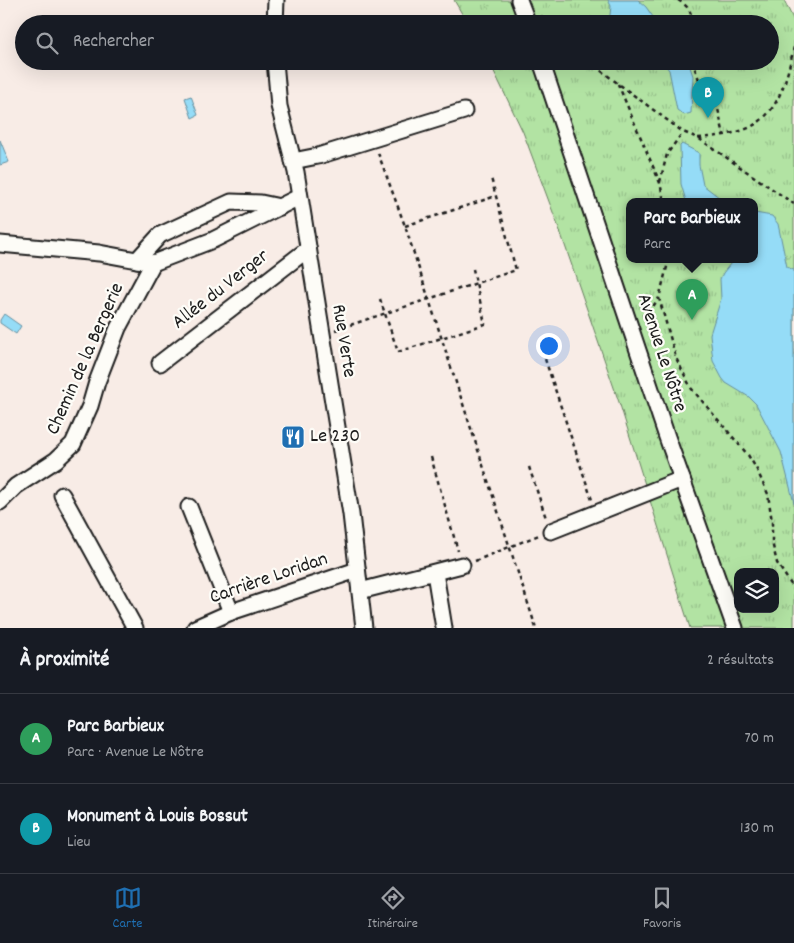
<!DOCTYPE html>
<html lang="fr">
<meta charset="utf-8">
<style>
:root{--surface:#171b24;--page:#242831;--text:#f1f3f6;--muted:#9ea1a6;--line:#363941;--accent:#1f6fb2}
body{margin:0;font-family:Dekko,sans-serif;background:var(--page);color:var(--text)}
.controls{position:absolute;right:15px;bottom:15px;display:grid;overflow:hidden;border-radius:10px;box-shadow:0 5px 20px #0002}
.controls button{width:45px;height:45px;display:grid;place-items:center;padding:0;border:0;border-bottom:1px solid var(--line);background:var(--surface);color:var(--text);font:25px sans-serif}
.you{position:absolute;left:548px;top:345px;width:18px;height:18px;margin:-12px;border:4px solid #fff;border-radius:50%;background:#1a73e8;box-shadow:0 0 0 8px #1a73e833}
.badge{display:grid;place-items:center;width:32px;height:32px;border-radius:50%;background:var(--accent);color:#fff;font-size:16px;font-weight:700}
.pin{position:absolute;translate:-50% -41px;filter:drop-shadow(0 1px 2px #0008)}
.pin::after{content:'';position:absolute;top:26px;width:18px;height:15px;background:inherit;clip-path:polygon(0 0,100% 0,50% 100%)}
.popup{position:absolute;left:626px;top:198px;width:132px;height:65px;box-sizing:border-box;display:grid;place-content:center;border-radius:10px;background:var(--surface);filter:drop-shadow(0 1px 4px #0005);font-size:16px;white-space:nowrap;color:var(--muted)}
.popup b{font-size:19px;color:var(--text)}
.popup::after{content:'';position:absolute;left:50%;top:100%;margin-left:-10px;border:10px solid transparent;border-top-color:var(--surface)}
.list{margin:0;padding:0;list-style:none}
h2{display:flex;justify-content:space-between;align-items:center;height:65px;margin:0;padding:0 20px;font-size:21px}
h2 small{font-size:16px;font-weight:400;color:var(--muted)}
.list li{display:grid;grid-template-columns:32px 1fr auto;gap:15px;align-items:center;box-sizing:border-box;height:90px;padding:0 20px;border-top:1px solid var(--line)}
.list b{display:block;font-size:19px;white-space:nowrap}
.list p{margin:0;font-size:16px;white-space:nowrap;color:var(--muted)}
.list em{font-size:16px;font-style:normal;color:var(--muted)}
.icon{flex:none;width:28px;height:28px;fill:none;stroke:currentColor;stroke-width:2;stroke-linecap:round;stroke-linejoin:round}
.map{position:relative;flex:none;width:794px;height:628px;overflow:hidden}
.search{position:absolute;background:var(--surface);box-shadow:0 5px 20px #0002;left:15px;right:15px;top:15px;height:55px;display:flex;align-items:center;gap:12px;box-sizing:border-box;padding:0 18px;border-radius:28px;color:var(--muted);font-size:19px}
.sheet{height:245px;background:var(--surface)}
nav{display:flex;justify-content:space-around;align-items:center;box-sizing:border-box;height:70px;border-top:1px solid var(--line);background:var(--surface);font-size:14px;color:var(--muted)}
nav a{display:grid;justify-items:center;gap:2px}
nav .on{color:var(--accent)}
.map>svg:first-child{display:block}
.grass{fill:url(#grass-tufts);stroke:#678060;fill-rule:evenodd}
.water{fill:#95dcf7;stroke:#658f9f}
.lines{fill:none;stroke-linecap:round;stroke-linejoin:round}
.minor-casing{stroke:#1c1c1c;stroke-width:19}
.path{stroke:#1c1c1c;stroke-width:2.5;stroke-dasharray:4 4;stroke-linecap:butt}
.minor{stroke:#fdfcf7;stroke-width:15}
.labels{text-anchor:middle;dominant-baseline:central;stroke-width:4.5;stroke-linejoin:round;paint-order:stroke}
.street-label{font-size:20px;fill:#1c1c1c;stroke:#fdfcf7}
.poi-label{font-size:20px;fill:#1c1c1c;stroke:#fdfcf7;text-anchor:start}
</style>
<div class="map">
<svg width="794" height="628" viewBox="0 0 794 628">
<defs>
<pattern id="grass-tufts" width="24" height="20" patternUnits="userSpaceOnUse" patternTransform="scale(1.25)"><rect width="24" height="20" fill="#b2e3a3"/><path d="M3 7l-1-3M5 7V3M7 7l1-3M15 17l-1-3M17 17v-4M19 17l1-3" fill="none" stroke="#98c28c"/></pattern>
</defs>
<rect width="100%" height="100%" fill="#f8ece6"/>
<filter id="ink" filterUnits="userSpaceOnUse"><feTurbulence type="fractalNoise" baseFrequency=".02" numOctaves="2"/><feDisplacementMap in="SourceGraphic" scale="10" xChannelSelector="R" yChannelSelector="G"/><feConvolveMatrix kernelMatrix="1 2 1 2 8 2 1 2 1" color-interpolation-filters="sRGB"/></filter>
<g filter="url(#ink)">
<!-- grass -->
<path class="grass" d="M454 0H784L794 21V628H690L621 408 560 231 523 132 489 61H770V24H468ZM630 201H754V259H630ZM738 572H775V609H738Z"/>
<!-- water -->
<g class="water">
<path d="M608 0H638L646 7 658 24H609L611 6Z"/>
<path d="M662 61H688L693 76 691 113 684 115 677 110 669 70Z"/>
<path d="M191 96 198 115 192 118 185 98Z"/>
<path d="M0 140 9 162 0 165Z"/>
<path d="M682 144 699 153V165L703 185 724 201H686L681 184 680 146Z"/>
<path d="M755 213 772 216 778 224 787 267 794 270V503L781 452 756 404 749 397 726 383 722 378 713 361 710 334 721 299 720 279 723 273 734 259H754Z"/>
<path d="M4 314 21 326 16 334 0 323V320Z"/>
</g>
<g class="lines">
<!-- minor casing -->
<g class="minor-casing">
<g id="minor">
<path d="M519 0 528 24"/>
<path d="M275 24 276 0"/>
<path d="M275 61 279 106 296 172 351 514 364 628"/>
<path d="M541 61 667 437 735 628"/>
<path d="M293 161 318 156 464 111"/>
<path d="M0 244 99 253 153 263 213 240 299 197"/>
<path d="M137 260 160 235 231 202 261 203 280 207"/>
<path d="M160 363 308 249"/>
<path d="M62 495 135 628"/>
<path d="M0 502 16 486 56 460 73 444 90 406 97 382 118 328 153 263"/>
<path d="M189 507 231 612"/>
<path d="M551 531 682 479"/>
<path d="M435 573 444 628"/>
<path d="M360 591 462 565"/>
<path d="M195 628 231 612 357 570"/>
</g>
</g>
<!-- path -->
<g class="path">
<path d="M678 0C688 6 693 12 691 24"/>
<path d="M541 16 549 24"/>
<path d="M588 61 683 132 698 138 794 204"/>
<path d="M692 61 701 85 718 109 724 135"/>
<path d="M618 84 660 183 664 201"/>
<path d="M698 138C710 137 722 136 733 133 777 124 785 85 794 47"/>
<path d="M378 153 405 226 536 628"/>
<path d="M660 182 667 154 683 132"/>
<path d="M405 226 496 196"/>
<path d="M669 259 659 298 676 358 691 388 748 455 756 468 768 494 772 522V542L777 563 794 589"/>
<path d="M380 299 398 352 485 324 473 269"/>
<path d="M642 316 647 315 659 298"/>
<path d="M335 330 516 270 491 178"/>
<path d="M545 359 592 500"/>
<path d="M431 457 458 551"/>
<path d="M529 467 546 518"/>
<path d="M475 561 539 535"/>
</g>
<!-- minor -->
<use href="#minor" class="minor"/>
</g>
</g>
<!-- icons -->
<defs>
<g id="restaurant-square" transform="scale(1.25)"><rect x="-9" y="-9" width="18" height="18" rx="4" fill="#1f6fb2" stroke="#fdfcf7"/><path d="M-5-6h1v4h1v-4h1v4h1v-4h1v5L-1.5 .5V6h-2V.5L-5-1ZM5-6V6H3V1.5H1.5Q1.5-4 5-6Z" fill="#fff"/></g>
</defs>
<g fill-rule="evenodd">
<use href="#restaurant-square" x="293" y="437"/>
</g>
<g class="labels">
<!-- street labels -->
<g class="street-label">
<text transform="translate(221 290) rotate(-38)">Allée du Verger</text>
<text transform="translate(343 341) rotate(81)">Rue Verte</text>
<text transform="translate(661 353) rotate(72)">Avenue Le Nôtre</text>
<text transform="translate(86 359) rotate(-66)">Chemin de la Bergerie</text>
<text transform="translate(269 579) rotate(-19)">Carrière Loridan</text>
</g>
<!-- poi labels -->
<g class="poi-label">
<text x="310" y="437">Le 230</text>
</g>
</g>
</svg>
<div class="controls">
<button><svg class="icon" aria-label="layers" viewBox="0 0 24 24"><path d="M12 4l9 5-9 5-9-5zM3 14l9 5 9-5"/></svg></button>
</div>
<div class="you"></div>
<div class="pin badge" style="left:692px;top:320px;background:#2e9e5b">A</div>
<div class="popup"><b>Parc Barbieux</b>Parc</div>
<div class="pin badge" style="left:708px;top:118px;background:#0f9aa8">B</div>
<div class="search"><svg class="icon" aria-label="search" viewBox="0 0 24 24"><circle cx="10" cy="10" r="6"/><path d="M15 15l6 6"/></svg>Rechercher</div>
</div>
<section class="sheet">
<h2>À proximité<small>2 résultats</small></h2>
<ul class="list">
<li><span class="badge" style="background:#2e9e5b">A</span><div><b>Parc Barbieux</b><p>Parc · Avenue Le Nôtre</p></div><em>70 m</em></li>
<li><span class="badge" style="background:#0f9aa8">B</span><div><b>Monument à Louis Bossut</b><p>Lieu</p></div><em>130 m</em></li>
</ul>
</section>
<nav>
<a class="on"><svg class="icon" aria-label="map" viewBox="0 0 24 24"><path d="M3 6l6-2 6 2 6-2v14l-6 2-6-2-6 2zM9 4v14M15 6v14"/></svg>Carte</a>
<a><svg class="icon" aria-label="directions" viewBox="0 0 24 24"><path d="M12 3l9 9-9 9-9-9zM9 14v-3h6M13 9l2 2-2 2"/></svg>Itinéraire</a>
<a><svg class="icon" aria-label="saved" viewBox="0 0 24 24"><path d="M7 4h10v16l-5-4-5 4z"/></svg>Favoris</a>
</nav>
